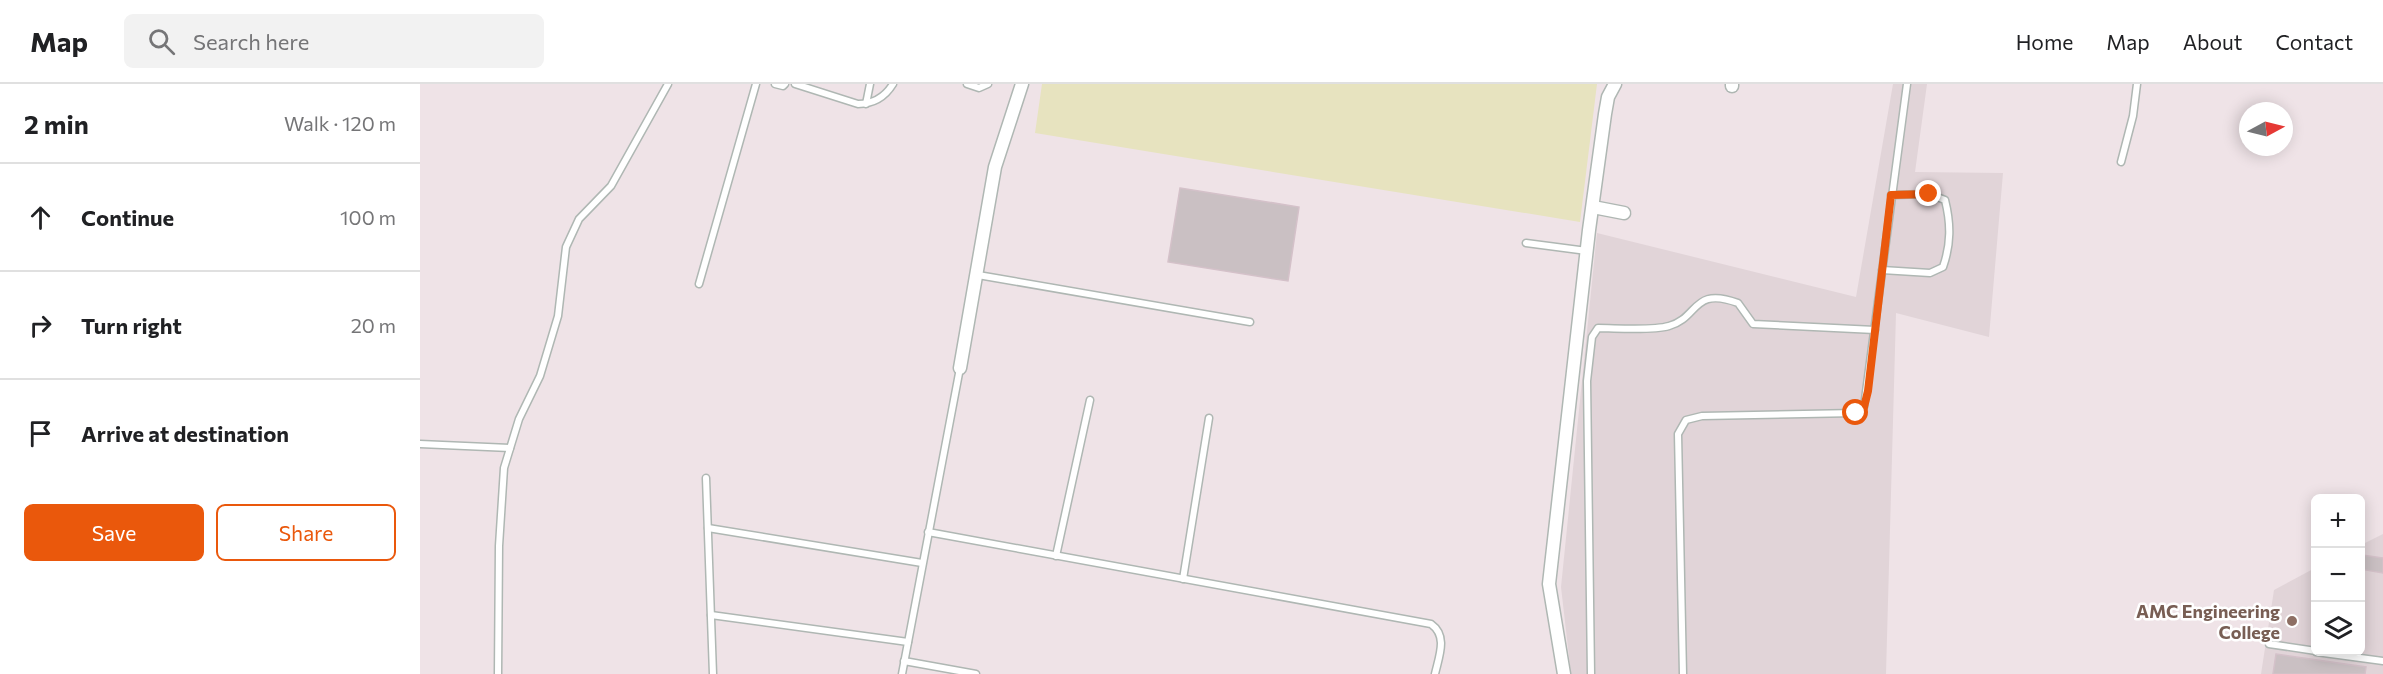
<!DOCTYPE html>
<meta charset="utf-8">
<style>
:root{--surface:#fff;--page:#f2f2f2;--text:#202124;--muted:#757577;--line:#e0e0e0;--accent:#ea580c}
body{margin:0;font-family:Commissioner,sans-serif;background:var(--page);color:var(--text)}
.controls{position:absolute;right:18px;bottom:18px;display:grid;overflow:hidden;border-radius:9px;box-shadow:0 3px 15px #0003}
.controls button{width:54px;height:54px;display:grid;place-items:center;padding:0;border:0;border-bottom:2px solid var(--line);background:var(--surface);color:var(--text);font:30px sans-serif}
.compass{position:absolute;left:1819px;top:18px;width:54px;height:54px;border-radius:50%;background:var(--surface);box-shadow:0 3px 15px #0003;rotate:83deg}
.stop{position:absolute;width:18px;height:18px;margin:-14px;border:4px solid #ea580c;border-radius:50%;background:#fff}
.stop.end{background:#ea580c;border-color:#fff;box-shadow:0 2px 6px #0008}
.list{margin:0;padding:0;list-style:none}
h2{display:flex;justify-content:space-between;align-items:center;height:78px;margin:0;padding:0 24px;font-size:26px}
h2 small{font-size:20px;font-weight:400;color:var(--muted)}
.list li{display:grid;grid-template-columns:39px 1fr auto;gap:18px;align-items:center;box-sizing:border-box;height:108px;padding:0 24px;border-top:2px solid var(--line)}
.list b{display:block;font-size:22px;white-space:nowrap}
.list em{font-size:20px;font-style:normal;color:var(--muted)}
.actions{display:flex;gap:12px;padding:18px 24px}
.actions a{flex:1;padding:14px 0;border:2px solid var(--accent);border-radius:9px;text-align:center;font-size:21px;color:var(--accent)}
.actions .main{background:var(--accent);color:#fff}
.icon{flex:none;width:33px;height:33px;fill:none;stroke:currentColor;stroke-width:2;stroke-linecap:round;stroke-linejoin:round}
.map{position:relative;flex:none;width:1963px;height:590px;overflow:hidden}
header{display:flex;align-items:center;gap:36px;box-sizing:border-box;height:84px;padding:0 30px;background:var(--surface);border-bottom:2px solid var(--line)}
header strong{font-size:28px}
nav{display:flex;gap:33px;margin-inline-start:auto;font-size:21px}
.search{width:420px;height:54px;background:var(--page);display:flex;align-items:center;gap:15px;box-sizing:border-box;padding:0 21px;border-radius:9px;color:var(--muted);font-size:22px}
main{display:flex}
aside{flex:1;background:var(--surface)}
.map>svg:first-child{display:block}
.education{fill:#e1d4d8}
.green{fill:#e7e3bf}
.building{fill:#cac0c3;stroke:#d4c1c9;stroke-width:1.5}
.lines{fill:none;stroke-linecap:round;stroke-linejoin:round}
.service-casing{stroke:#afb7b3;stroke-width:9}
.minor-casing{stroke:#afb7b3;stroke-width:15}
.service{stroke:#fff;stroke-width:6}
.minor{stroke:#fff;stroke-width:12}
.route{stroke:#ea580c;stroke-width:8}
.education-dot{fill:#8d6e63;stroke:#fff;stroke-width:2}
.labels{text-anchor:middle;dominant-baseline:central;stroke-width:5;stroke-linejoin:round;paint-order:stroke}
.education-label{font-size:18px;font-weight:bold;fill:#785e54;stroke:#fff;text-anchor:end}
</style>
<header>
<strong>Map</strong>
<div class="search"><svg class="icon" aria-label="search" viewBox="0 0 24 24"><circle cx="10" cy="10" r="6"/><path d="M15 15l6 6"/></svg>Search here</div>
<nav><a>Home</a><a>Map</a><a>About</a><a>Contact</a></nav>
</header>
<main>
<aside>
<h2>2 min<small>Walk · 120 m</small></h2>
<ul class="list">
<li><svg class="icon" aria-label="ahead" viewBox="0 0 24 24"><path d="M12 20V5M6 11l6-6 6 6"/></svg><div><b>Continue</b></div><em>100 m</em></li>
<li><svg class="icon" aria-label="right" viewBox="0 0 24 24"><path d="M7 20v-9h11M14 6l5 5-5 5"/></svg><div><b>Turn right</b></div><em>20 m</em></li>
<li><svg class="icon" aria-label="arrive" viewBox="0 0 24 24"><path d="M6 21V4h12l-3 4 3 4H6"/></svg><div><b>Arrive at destination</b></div></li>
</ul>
<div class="actions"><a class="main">Save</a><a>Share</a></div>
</aside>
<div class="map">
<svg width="1963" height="590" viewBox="0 0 1963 590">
<rect width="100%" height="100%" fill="#efe3e7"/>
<!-- education -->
<g class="education">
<path d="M1473 0H1507L1495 88 1583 89 1569 253 1476 229 1466 590H1151L1141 503 1177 149 1436 213Z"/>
<path d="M1963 450V590H1841L1854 506 1895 484 1896 568H1940L1941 461Z"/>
</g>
<!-- green -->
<path class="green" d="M622 0H1177L1160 138 615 49Z"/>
<!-- building -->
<g class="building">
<path d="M760 104 879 123 868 197 748 178Z"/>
<path d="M1942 471 1963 474V489L1940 485Z"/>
<path d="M1856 570 1946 583 1945 590H1853Z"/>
</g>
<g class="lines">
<!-- service casing -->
<g class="service-casing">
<g id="service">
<path d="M355 0 363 2 365 0"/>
<path d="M375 0 438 20C454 20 465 13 473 0"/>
<path d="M547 0 559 4 568 0"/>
<path d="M446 20 450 0"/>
<path d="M1701 78 1713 32 1717 0"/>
<path d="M1106 159 1167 167"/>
<path d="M1462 186 1510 189 1523 183C1531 160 1531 140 1525 116L1509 110 1471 111"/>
<path d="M558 191 830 238"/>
<path d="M279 200 336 0"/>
<path d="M0 360 90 364"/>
<path d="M286 394 293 590"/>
<path d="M288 444 502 479"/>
<path d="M508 448 1011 540C1028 552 1019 572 1015 590"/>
<path d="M636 472 670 316"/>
<path d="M763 495 789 334"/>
<path d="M291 531 488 558"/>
<path d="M1849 560 1896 567"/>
<path d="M1896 568 1963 577"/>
<path d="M484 577 556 590"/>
<path d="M78 590 79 462 84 384 99 335 120 292 138 232 146 163 159 135 191 102 248 0"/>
<path d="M482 590 540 284"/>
<path d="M1171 590 1167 297 1172 253 1178 244C1196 244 1232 247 1249 242 1279 234 1272 202 1318 219L1333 240 1455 246"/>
<path d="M1263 590 1258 350 1266 336 1282 332 1436 329 1444 323 1487 0"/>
</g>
</g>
<!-- minor casing -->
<g class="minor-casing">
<g id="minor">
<path d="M1312 2V0"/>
<path d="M1173 123 1204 129"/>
<path d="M540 284 575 83 602 0"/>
<path d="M1144 590 1129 500 1169 146 1185 30 1188 13 1195 0"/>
</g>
</g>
<!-- service -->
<use href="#service" class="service"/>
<!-- minor -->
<use href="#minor" class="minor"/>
</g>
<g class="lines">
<!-- route -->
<path class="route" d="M1436 329 1444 323 1448 307 1471 111 1509 110"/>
</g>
<!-- markers -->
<circle class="education-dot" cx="1872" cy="537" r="6"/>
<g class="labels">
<!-- education labels -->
<g class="education-label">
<text x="1860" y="527">AMC Engineering<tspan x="1860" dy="21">College</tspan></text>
</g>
</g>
</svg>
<div class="controls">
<button>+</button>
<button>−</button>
<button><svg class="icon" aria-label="layers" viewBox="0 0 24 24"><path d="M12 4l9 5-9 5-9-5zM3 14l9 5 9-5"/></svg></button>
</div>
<svg class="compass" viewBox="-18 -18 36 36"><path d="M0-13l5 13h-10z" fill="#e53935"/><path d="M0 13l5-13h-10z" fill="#757577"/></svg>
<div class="stop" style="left:1436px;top:329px"></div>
<div class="stop end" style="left:1509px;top:110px"></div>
</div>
</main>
